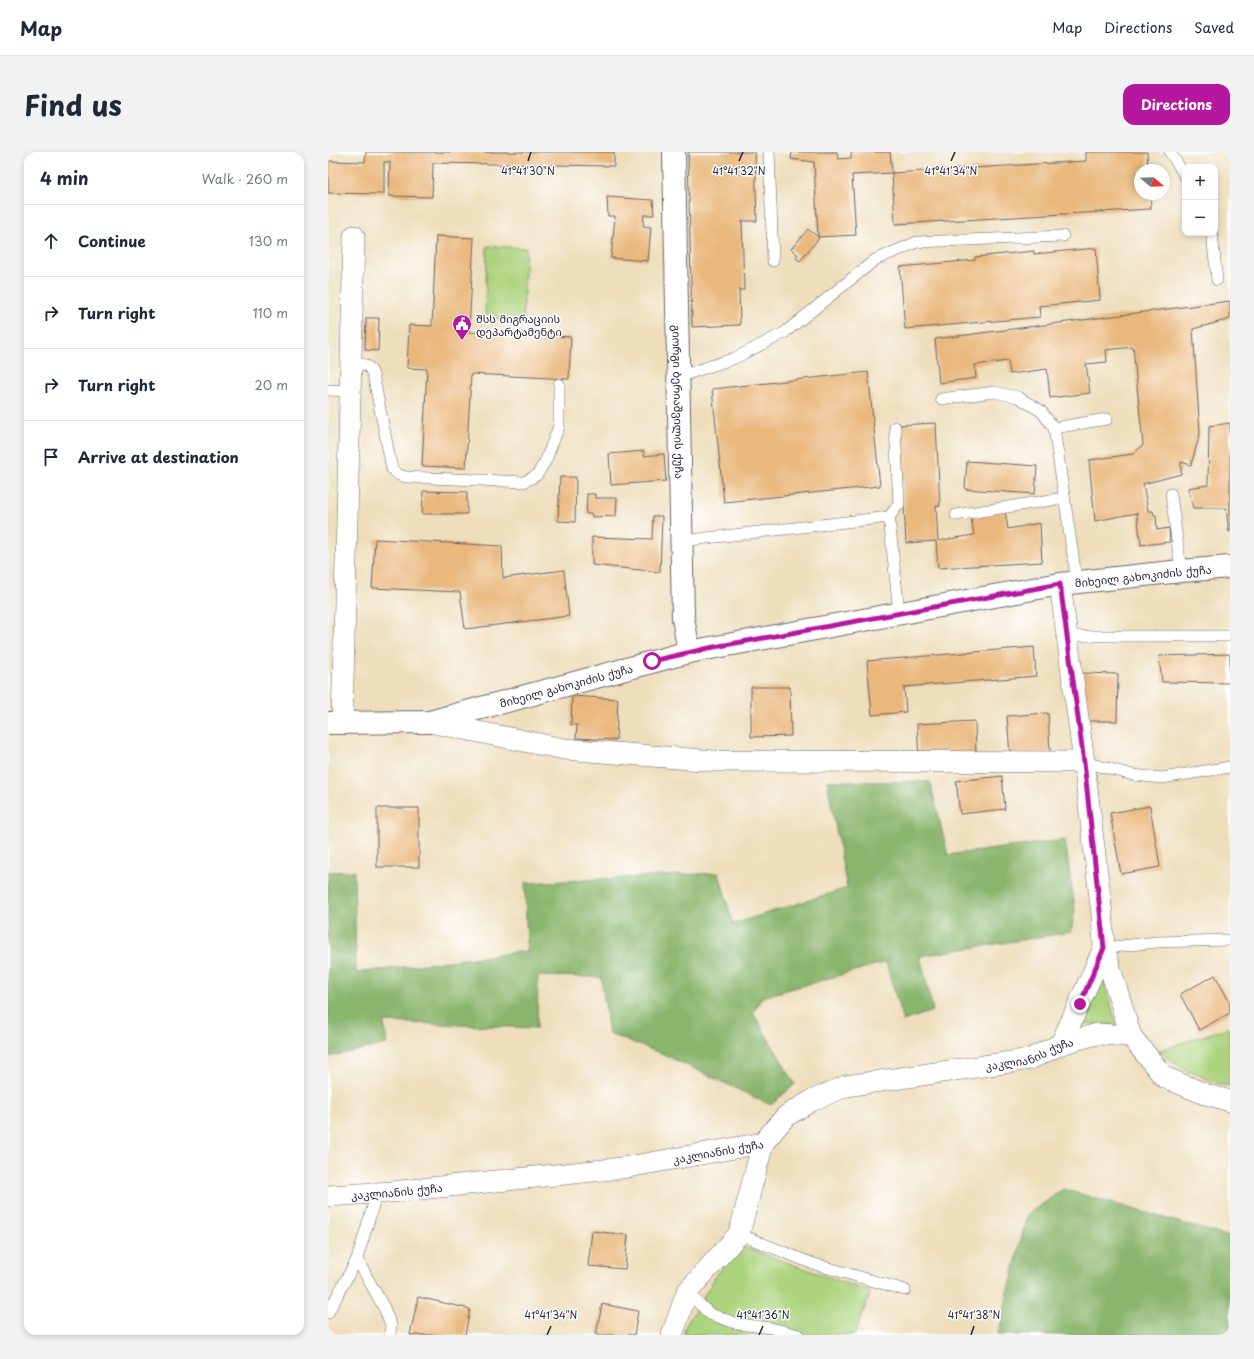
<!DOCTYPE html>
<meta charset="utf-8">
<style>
:root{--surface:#fff;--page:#f2f2f3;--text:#1f2937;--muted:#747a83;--line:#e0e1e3;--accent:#b5179e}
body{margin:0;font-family:"Playpen Sans","Noto Sans Georgian",sans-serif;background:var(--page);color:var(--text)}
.controls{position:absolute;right:12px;top:12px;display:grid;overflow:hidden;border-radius:8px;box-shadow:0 2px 6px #0003}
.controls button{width:36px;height:36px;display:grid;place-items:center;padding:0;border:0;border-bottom:1px solid var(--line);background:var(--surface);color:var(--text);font:20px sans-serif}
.compass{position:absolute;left:806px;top:12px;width:36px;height:36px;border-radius:50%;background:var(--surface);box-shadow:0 2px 6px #0003;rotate:109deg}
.stop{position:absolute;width:12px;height:12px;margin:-9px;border:3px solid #b5179e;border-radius:50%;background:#fff}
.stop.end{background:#b5179e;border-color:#fff;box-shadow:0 1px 4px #0008}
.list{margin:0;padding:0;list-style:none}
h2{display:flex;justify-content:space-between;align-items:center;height:52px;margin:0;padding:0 16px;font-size:17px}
h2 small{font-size:13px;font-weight:400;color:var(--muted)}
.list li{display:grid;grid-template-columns:26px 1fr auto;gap:12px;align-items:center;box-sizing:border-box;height:72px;padding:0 16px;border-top:1px solid var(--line)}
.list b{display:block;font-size:15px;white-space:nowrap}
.list em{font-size:13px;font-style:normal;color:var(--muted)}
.icon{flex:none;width:22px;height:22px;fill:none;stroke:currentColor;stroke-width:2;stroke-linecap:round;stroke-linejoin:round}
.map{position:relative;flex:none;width:902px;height:1183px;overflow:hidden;border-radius:12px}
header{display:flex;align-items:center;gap:24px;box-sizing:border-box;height:56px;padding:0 20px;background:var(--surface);border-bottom:1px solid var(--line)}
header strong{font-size:19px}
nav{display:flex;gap:22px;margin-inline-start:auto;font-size:14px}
.intro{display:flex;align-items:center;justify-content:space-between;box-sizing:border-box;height:96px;padding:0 24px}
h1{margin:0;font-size:28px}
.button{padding:10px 18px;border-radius:12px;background:var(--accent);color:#fff;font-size:14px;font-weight:700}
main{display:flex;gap:24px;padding:0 24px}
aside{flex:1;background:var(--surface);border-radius:12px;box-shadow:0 2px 6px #0003}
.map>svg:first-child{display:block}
.green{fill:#acd37d;stroke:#677a5c}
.forest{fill:#89b56c;stroke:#566c54}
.building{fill:#eab77c}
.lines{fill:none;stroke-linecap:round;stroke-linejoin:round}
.lane-casing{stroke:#696468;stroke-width:12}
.street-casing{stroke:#696468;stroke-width:22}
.secondary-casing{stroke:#696468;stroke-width:24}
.lane{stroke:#fff;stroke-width:11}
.street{stroke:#fff;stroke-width:21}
.secondary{stroke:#fff;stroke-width:22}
.route{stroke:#b5179e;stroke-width:5}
.ticks{fill:none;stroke:#22223b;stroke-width:1.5}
.labels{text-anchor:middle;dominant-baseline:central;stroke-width:3;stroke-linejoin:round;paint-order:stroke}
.poi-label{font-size:11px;fill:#22223b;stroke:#fff;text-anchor:start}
.street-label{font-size:11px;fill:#22223b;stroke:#fff}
.ticks-label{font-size:10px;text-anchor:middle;fill:#22223b;stroke:#fff;stroke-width:3;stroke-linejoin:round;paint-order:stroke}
</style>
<header>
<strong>Map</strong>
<nav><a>Map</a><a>Directions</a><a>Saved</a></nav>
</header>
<div class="intro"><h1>Find us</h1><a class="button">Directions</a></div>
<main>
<aside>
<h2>4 min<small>Walk · 260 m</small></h2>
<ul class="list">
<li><svg class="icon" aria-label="ahead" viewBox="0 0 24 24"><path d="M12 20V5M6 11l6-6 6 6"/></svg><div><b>Continue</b></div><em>130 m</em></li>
<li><svg class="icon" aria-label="right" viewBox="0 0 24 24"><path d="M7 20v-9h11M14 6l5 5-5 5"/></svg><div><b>Turn right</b></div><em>110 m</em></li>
<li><svg class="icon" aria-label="right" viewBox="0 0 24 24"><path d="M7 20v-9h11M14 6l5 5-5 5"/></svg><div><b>Turn right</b></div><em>20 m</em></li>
<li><svg class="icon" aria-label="arrive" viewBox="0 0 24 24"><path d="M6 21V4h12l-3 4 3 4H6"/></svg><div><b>Arrive at destination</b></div></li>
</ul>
</aside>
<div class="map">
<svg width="902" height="1183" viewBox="0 0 902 1183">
<rect width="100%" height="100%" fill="#fff"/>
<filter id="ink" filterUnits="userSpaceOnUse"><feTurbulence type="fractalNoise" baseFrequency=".025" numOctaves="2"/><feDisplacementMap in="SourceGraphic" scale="8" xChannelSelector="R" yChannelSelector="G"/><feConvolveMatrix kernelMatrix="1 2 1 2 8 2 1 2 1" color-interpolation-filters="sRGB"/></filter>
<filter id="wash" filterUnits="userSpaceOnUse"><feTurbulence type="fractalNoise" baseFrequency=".012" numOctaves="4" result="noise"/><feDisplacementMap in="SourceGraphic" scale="16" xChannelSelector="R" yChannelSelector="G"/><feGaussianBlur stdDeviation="0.9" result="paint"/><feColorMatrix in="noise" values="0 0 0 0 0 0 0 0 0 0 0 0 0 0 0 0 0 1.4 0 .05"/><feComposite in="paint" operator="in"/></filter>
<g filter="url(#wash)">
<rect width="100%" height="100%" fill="#eedebc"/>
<!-- green -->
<g class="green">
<path d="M159 94 198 96 195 168 157 167Z"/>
<path d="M774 823 789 874 753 871Z"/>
<path d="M902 875V934L891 932 854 916 830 899Z"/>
<path d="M412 1094 543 1140 526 1183H356L357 1175 388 1124Z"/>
</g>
<!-- forest -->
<g class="forest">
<path d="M499 629 602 630 620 703 737 688 747 757 743 780 592 804 605 859 575 869 558 810 434 845 425 861 467 932 443 953 333 901 281 882 273 825 210 824 209 876 56 870 59 892 0 905V720L26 719 28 821 199 799 197 731 391 721 405 772 519 736Z"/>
<path d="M735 1037 902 1085V1183H670L699 1063Z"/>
</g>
<g id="blocks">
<!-- building -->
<g class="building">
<path d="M38 0H286V14L105 11 104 45 61 44 62 10H56V42L0 41V9L37 10Z"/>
<path d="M360 0H427L429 69H414L416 138H411L412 173 364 175Z"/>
<path d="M464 0H509L510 7 523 6V0H562L564 21 524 23 528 83 490 85 491 86 472 109 468 106 470 103 463 97 480 77 490 85 486 10 463 7Z"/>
<path d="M758 0H819L820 18H812V42H822L823 57 567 72 564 21 758 9Z"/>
<path d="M279 45 325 48 326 63H316L315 74 323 75 320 109 283 106 287 64H280Z"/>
<path d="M108 84 146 86 141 180 243 185 241 227 143 222 138 316 94 314 99 217 79 216 81 173 104 174Z"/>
<path d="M768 96 772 148 711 154 712 165 577 177 572 115 647 108V105L706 99V102Z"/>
<path d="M902 149V167L865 177 872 281 863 313 853 310V322L815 332 820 359H825L826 363H828L829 378 841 376 842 390 813 393 809 361 767 369 761 308 805 302 815 293 805 195 778 198 779 210 758 212 762 241 722 246 719 217 682 222 680 209 647 213 648 226 611 231 607 187Z"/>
<path d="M38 166H51L50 199 37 198Z"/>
<path d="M540 220 552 334 396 350 384 237Z"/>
<path d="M608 271 612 354H608L610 389 646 383 643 365 677 359 680 377 712 371 714 410 610 416 608 389 578 391 572 273Z"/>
<path d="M902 271V380H901L898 356H865L860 336 880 333 881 274Z"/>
<path d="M316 299V304L336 302 338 329 283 333 281 302Z"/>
<path d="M639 309 709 314 707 342 637 337Z"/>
<path d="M232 325H248L247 370 230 369Z"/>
<path d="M95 339 139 340V362H94Z"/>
<path d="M259 342H267V346H289L288 364 264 365V362H258Z"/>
<path d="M325 364H334L332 420 264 413V385L324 387Z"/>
<path d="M47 387 174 394 175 426 236 418 241 464 137 477 132 440 44 436Z"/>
<path d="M706 495 708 524 576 535 578 560 544 563 539 509Z"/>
<path d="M902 502V531L834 530 831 504Z"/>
<path d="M754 521 790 522 789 569H753Z"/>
<path d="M423 535H462L463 584 423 585Z"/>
<path d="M244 544 290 547 288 588 248 586 249 573H243Z"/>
<path d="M720 561 722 600 682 603 679 564Z"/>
<path d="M647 569 648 603 591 606 589 572Z"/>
<path d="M674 624 677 657 632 662 628 629Z"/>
<path d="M822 654 832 715 793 722 782 661Z"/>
<rect x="49" y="656" width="42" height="59"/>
<path d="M887 823 902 851V861L871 878 852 842Z"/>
<path d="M264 1079 300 1083 297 1117 260 1114Z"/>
<path d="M90 1145 142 1157 137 1183H82Z"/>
<path d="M274 1152 310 1159 306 1183H268Z"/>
</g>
</g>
</g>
<g filter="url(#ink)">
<use href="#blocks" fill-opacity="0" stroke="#696468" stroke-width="1"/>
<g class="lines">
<!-- lane casing -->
<g class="lane-casing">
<g id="lane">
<path d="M441 0 445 109"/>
<path d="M842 0 857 24"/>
<path d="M884 81 889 128"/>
<path d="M23 213C34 212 39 210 45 222L64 317 71 323 78 325 196 330 209 323 218 308 231 274V232"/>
<path d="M350 225 407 206 456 181 547 108 589 90 735 84"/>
<path d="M0 238 22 239"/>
<path d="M613 247 666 240 690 245 713 259 726 276 749 431"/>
<path d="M726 276 779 267"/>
<path d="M843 342 853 419"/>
<path d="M628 363 736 346"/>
<path d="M561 365 571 461"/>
<path d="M353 389 561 365 571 352 567 275"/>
<path d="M739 484H902"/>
<path d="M756 610 805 623 834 626 902 615"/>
<path d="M776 796 829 790 902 788"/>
<path d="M49 1041 29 1107 56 1156 63 1173 62 1183"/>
<path d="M411 1082 483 1111 577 1138"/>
<path d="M359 1140 382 1162 410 1172 443 1176 471 1183"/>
<path d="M0 1161 29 1107"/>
</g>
</g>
<!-- street casing -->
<g class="street-casing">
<g id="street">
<path d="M732 432 756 610 774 763 776 796 803 884 836 925 877 942 902 949"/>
<path d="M101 570 236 597 387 609 756 610"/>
<path d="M14 571 26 84"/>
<path d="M733 892 776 796"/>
<path id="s1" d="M0 1044 63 1040 294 1016 435 991 458 964 483 949 518 934 702 907 733 892 769 882 803 884"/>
<path d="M344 1183 359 1140 411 1082 435 991"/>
</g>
</g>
<!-- secondary casing -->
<g class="secondary-casing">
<g id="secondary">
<path id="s2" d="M346 0 355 466 361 500"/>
<path id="s3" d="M0 571 101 570 361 500 732 432 853 419 902 415"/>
</g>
</g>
<!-- lane -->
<use href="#lane" class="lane"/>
<!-- street -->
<use href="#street" class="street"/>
<!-- secondary -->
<use href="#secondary" class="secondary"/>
</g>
</g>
<g class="lines" filter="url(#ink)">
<!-- route -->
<path class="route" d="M324 509 386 495 732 432 756 610 776 796 752 852"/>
</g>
<!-- ticks -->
<path class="ticks" d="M200 9 203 0M411 9 415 0M623 9 627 0M219 1183 223 1174M431 1183 435 1174M643 1183 646 1174"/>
<!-- icons -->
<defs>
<g id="civic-pin" transform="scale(1)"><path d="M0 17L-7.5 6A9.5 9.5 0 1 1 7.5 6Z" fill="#b5179e" stroke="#fff"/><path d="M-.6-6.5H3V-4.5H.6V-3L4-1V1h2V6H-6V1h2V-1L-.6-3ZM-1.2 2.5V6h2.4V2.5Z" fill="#fff"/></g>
</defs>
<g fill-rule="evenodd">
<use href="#civic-pin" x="134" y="172"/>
</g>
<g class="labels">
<!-- poi labels -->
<g class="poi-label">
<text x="148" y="166">შსს მიგრაციის<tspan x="148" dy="13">დეპარტამენტი</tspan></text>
</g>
<!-- street labels -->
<g class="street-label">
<text stroke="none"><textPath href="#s2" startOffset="250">გიორგი ბერიაშვილის ქუჩა</textPath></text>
<text stroke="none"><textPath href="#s3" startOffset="831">მიხეილ გახოკიძის ქუჩა</textPath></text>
<text stroke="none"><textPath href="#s3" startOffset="243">მიხეილ გახოკიძის ქუჩა</textPath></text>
<text stroke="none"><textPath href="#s1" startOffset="728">კაკლიანის ქუჩა</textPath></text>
<text stroke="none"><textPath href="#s1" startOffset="393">კაკლიანის ქუჩა</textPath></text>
<text stroke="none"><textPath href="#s1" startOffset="69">კაკლიანის ქუჩა</textPath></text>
</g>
</g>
<g class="ticks-label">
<text x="200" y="23">41°41'30"N</text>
<text x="411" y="23">41°41'32"N</text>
<text x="623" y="23">41°41'34"N</text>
<text x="223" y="1167">41°41'34"N</text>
<text x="435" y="1167">41°41'36"N</text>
<text x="646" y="1167">41°41'38"N</text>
</g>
</svg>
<div class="controls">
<button>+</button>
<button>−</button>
</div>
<svg class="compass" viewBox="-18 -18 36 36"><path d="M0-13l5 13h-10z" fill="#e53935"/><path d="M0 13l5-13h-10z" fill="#747a83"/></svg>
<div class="stop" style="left:324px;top:509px"></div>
<div class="stop end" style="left:752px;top:852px"></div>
</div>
</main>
